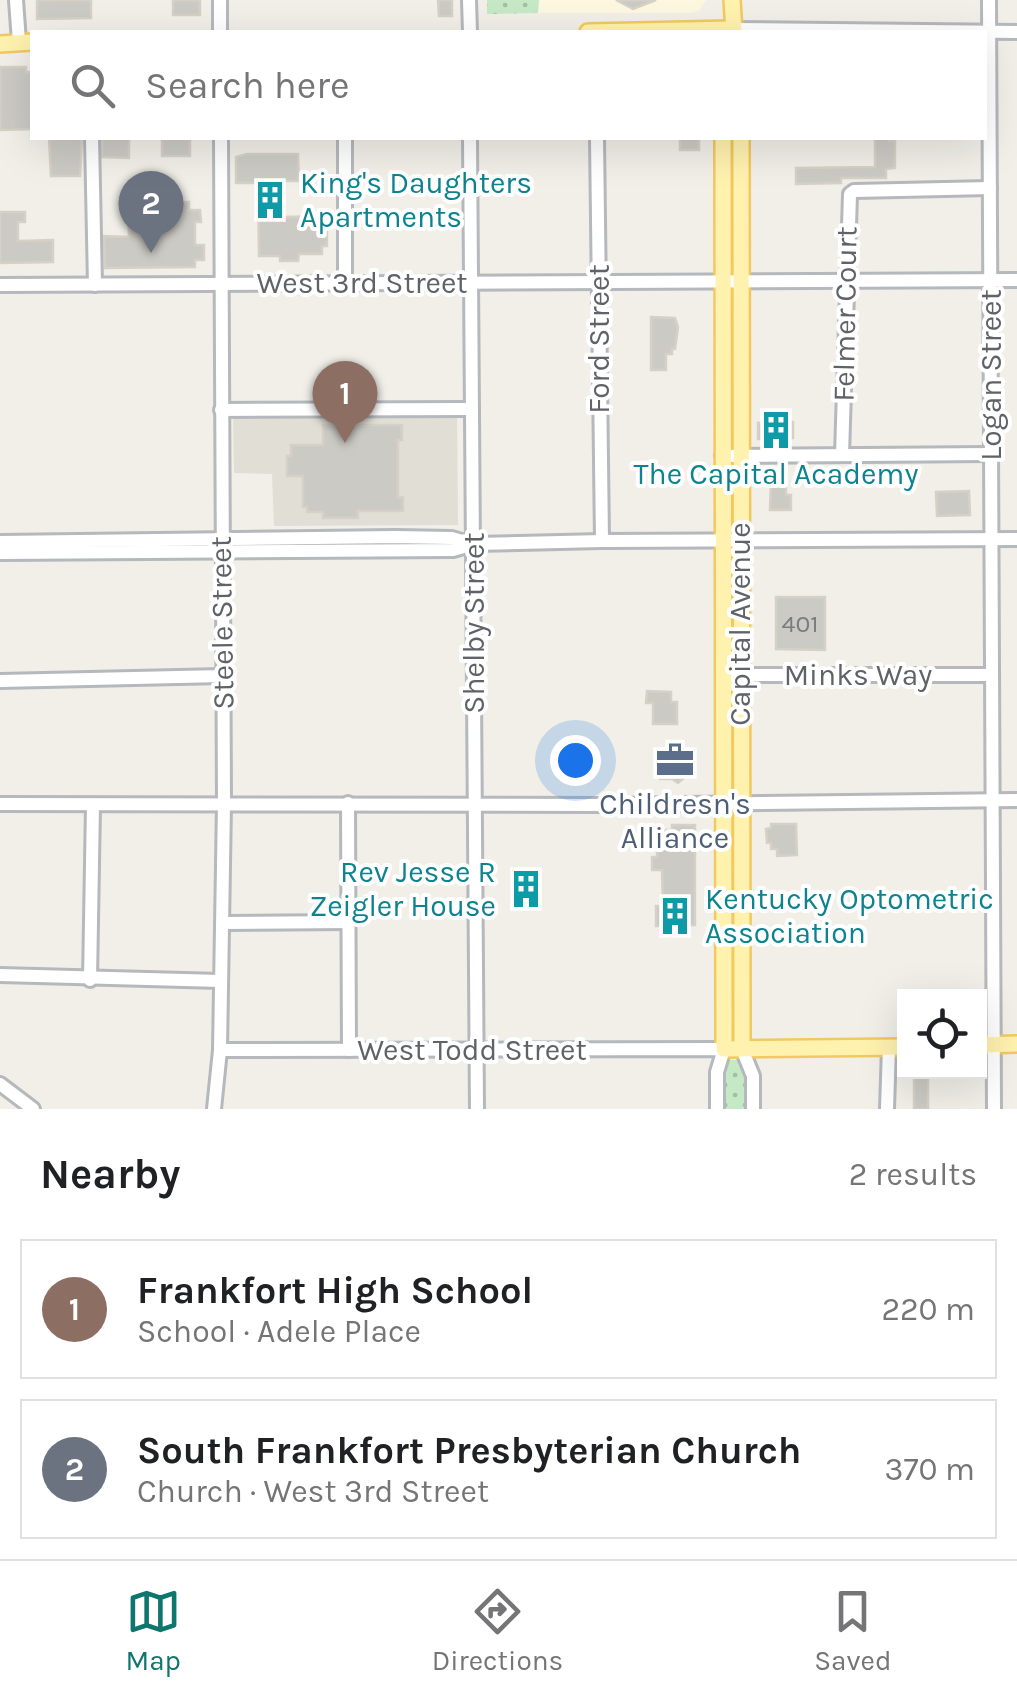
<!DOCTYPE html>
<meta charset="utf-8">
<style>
:root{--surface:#fff;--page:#f2f2f2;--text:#202124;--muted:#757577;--line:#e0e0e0;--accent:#0f766e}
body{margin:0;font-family:Karla,sans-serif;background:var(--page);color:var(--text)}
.controls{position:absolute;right:30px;bottom:30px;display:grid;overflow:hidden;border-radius:0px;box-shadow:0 10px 40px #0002}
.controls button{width:90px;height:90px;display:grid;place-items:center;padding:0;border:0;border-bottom:2px solid var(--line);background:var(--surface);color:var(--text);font:50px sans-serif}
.you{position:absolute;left:575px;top:760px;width:35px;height:35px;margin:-25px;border:8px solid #fff;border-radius:50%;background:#1a73e8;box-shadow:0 0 0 15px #1a73e833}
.badge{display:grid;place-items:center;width:65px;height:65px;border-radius:50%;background:var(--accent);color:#fff;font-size:32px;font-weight:700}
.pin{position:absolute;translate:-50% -82px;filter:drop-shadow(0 2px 5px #0008)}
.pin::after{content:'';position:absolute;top:52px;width:35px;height:30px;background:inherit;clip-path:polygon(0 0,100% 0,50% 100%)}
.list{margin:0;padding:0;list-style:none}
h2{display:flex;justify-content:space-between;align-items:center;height:130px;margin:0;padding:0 40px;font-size:42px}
h2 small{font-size:32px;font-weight:400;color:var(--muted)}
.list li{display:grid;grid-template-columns:65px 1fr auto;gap:30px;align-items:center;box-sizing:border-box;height:140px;margin:0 20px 20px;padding:0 20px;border:2px solid var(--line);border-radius:0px}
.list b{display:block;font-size:38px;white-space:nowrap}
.list p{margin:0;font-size:32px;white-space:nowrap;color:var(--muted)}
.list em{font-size:32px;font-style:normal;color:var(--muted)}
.icon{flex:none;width:55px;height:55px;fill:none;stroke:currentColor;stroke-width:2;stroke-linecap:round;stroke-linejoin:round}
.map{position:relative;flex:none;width:1017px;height:1109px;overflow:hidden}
.search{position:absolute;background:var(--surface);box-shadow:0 10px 40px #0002;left:30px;right:30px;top:30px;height:110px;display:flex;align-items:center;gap:25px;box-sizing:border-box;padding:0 35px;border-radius:0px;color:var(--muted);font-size:38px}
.sheet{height:450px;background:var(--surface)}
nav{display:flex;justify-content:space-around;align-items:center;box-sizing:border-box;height:140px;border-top:2px solid var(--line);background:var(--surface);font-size:28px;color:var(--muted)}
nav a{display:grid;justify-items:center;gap:5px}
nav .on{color:var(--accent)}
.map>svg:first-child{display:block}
.commercial{fill:#fef7e0}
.education{fill:#e1ded6}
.grass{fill:url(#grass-dots)}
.building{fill:#cccac5;stroke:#d6d1c6;stroke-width:2.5}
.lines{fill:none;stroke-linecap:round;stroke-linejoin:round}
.minor-casing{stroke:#b5b8bc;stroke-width:18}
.major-casing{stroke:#f2c960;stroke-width:20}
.minor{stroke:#fff;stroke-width:12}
.major{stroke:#fff2af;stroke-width:15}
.labels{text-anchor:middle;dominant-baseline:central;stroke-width:8;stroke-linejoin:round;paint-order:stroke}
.number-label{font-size:25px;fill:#7a7d7f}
.culture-label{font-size:30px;fill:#0d838f;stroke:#fff;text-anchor:start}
.street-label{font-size:30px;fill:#5f6368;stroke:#fff}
.service-label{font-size:30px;fill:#4e5e75;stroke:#fff}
</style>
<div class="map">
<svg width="1017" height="1109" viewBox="0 0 1017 1109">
<defs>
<pattern id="grass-dots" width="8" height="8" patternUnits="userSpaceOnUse" patternTransform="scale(2.5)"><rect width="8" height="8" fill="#c5e8c5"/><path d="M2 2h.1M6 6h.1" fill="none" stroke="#a3c0a4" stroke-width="1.8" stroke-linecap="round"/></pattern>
</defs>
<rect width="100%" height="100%" fill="#f1efe8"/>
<!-- commercial -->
<path class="commercial" d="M539 0H706L699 11 688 13H538Z"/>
<!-- education -->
<path class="education" d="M457 412 458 525 274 526 272 474 234 473 233 413Z"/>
<!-- grass -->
<g class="grass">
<path d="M487 0H539L538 13 487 14Z"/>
<path d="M729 1060H740L747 1067 749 1109H721L723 1067Z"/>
</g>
<!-- building -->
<g class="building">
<path d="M37 0H91V18L37 19Z"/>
<rect x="173" y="0" width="27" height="15"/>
<path d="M438 0H452V16H439Z"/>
<path d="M616 0H656L633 9Z"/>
<path d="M0 67H26V72H32V129L0 130Z"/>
<path d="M49 138H82L80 176H51Z"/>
<path d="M102 138H129V158L102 157Z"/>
<rect x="162" y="138" width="28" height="18"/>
<rect x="680" y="138" width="19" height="12"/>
<path d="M875 138H889V141H895V168L886 169V178H841V183L796 184V168L875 167Z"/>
<path d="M247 154H298L299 181H282L283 217 327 216V246H322V254H299L298 261H280V256H259L258 183H236V157Z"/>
<path d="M128 202H189V210H200L201 222H195V245H204V260H195V267L105 268 104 236 129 237Z"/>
<path d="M0 212H25V222H18V241L53 240V262L0 263Z"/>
<path d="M651 317 675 318 678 327 675 349H672V354H666V370H651Z"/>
<path d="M793 422V438H786V446H771L772 439H758V423Z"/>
<path d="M323 425H402V440H398V497H403V511H358V518H323V512H307V507H303V476H287V456H291V445H323Z"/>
<path d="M771 479 786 480V495H791V510H770Z"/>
<path d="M969 491 970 515 937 516 936 492Z"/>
<path d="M776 597H825V650L776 649Z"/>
<path d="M647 691 671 692V702H677V724H653V703H646Z"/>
<path d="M667 753H684V778L678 783 672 779H660L659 776V758H667Z"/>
<path d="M771 824H796L797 855 777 856V849H771V843H767L766 829 771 828Z"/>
<path d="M672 825H695V925L656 926V906H663L662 870H652V857H657V849H664V830H672Z"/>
<path d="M519 875H531V879H537V899H514V879H519Z"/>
<rect x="914" y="1072" width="14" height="37"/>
</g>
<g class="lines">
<!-- minor casing -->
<g class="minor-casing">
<g id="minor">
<path d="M16 0 19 42"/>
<path d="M220 0V32"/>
<path d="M469 0 470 32"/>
<path d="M989 0 994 1109"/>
<path d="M733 29 1017 32"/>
<path d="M92 138 95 285"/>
<path d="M345 138V283"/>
<path d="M470 138 477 1109"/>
<path d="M597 138 602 541"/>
<path d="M0 285 1017 280"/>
<path d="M221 410 472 409"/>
<path d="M842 455 850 194 854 191 990 188"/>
<path d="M722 456 991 454"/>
<path d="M0 542 395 537 452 538 472 544"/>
<path d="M0 553 453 550 474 544 602 541 1017 539"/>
<path d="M723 675H992"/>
<path d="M0 681 223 676"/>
<path d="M348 803 349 1050"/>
<path d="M0 804 601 805 1017 800"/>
<path d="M223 923 350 922"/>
<path d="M0 975 221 981"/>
<path d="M90 980 93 805"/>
<path d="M742 1049 753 1076V1109"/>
<path d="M220 1050 724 1049 717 1072V1109"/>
<path d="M0 1084 33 1109"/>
<path d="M214 1109 220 1050 224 803 221 138"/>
<path d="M887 1109 889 1047"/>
</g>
</g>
<!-- major casing -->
<g class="major-casing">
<g id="major">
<path d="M732 0 734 32"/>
<path d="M588 32 733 29"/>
<path d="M0 44 32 42"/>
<path d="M723 138 724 1049 904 1047"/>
<path d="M741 138 742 1049"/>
<path d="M980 1045 1017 1044"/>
</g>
</g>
<!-- minor -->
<use href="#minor" class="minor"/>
<!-- major -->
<use href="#major" class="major"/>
</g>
<!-- icons -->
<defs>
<g id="building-bare" transform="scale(3)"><path d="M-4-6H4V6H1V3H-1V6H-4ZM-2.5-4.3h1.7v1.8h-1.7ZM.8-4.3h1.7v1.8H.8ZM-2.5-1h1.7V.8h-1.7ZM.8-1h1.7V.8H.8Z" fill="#0f9aa8" stroke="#fff" stroke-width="2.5" paint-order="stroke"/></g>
<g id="office-bare" transform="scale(3)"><path d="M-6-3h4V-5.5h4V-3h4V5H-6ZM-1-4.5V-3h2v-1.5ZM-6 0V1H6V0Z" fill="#5c6f8a" stroke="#fff" stroke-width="2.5" paint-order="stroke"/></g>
</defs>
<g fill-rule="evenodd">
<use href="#building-bare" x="270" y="200"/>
<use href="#building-bare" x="776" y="430"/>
<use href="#office-bare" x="675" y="760"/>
<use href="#building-bare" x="526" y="889"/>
<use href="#building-bare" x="675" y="916"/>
</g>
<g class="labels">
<!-- number labels -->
<g class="number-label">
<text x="800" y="623">401</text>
</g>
<!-- culture labels -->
<g class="culture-label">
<text x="300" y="183">King's Daughters<tspan x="300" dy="34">Apartments</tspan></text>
<text x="776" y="474" text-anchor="middle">The Capital Academy</text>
<text x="496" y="872" text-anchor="end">Rev Jesse R<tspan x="496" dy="34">Zeigler House</tspan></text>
<text x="705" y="899">Kentucky Optometric<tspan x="705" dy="34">Association</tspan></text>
</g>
<!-- street labels -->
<g class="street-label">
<text x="362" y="283">West 3rd Street</text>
<text transform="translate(845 314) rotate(-89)">Felmer Court</text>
<text transform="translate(599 339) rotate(-90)">Ford Street</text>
<text transform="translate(991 375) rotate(-90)">Logan Street</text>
<text transform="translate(222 623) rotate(-91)">Steele Street</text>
<text transform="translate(474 623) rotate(-90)">Shelby Street</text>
<text transform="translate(740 624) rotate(-90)">Capital Avenue</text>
<text x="858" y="675">Minks Way</text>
<text x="472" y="1050">West Todd Street</text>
</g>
<!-- service labels -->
<g class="service-label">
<text x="675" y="804">Childresn's<tspan x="675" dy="34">Alliance</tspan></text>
</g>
</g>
</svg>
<div class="controls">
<button><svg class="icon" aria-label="locate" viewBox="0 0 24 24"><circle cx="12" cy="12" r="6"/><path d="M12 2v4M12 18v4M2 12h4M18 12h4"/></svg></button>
</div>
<div class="you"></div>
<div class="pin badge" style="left:345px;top:443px;background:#8d6e63">1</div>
<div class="pin badge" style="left:151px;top:253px;background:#6b7280">2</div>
<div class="search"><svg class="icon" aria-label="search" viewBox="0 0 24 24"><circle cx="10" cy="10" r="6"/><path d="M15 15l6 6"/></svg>Search here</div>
</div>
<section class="sheet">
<h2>Nearby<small>2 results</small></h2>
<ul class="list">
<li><span class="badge" style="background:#8d6e63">1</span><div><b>Frankfort High School</b><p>School · Adele Place</p></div><em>220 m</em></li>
<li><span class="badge" style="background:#6b7280">2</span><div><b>South Frankfort Presbyterian Church</b><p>Church · West 3rd Street</p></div><em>370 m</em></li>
</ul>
</section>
<nav>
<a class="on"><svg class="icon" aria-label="map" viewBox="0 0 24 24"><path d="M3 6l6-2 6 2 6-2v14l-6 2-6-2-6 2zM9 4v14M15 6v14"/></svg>Map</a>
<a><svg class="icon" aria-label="directions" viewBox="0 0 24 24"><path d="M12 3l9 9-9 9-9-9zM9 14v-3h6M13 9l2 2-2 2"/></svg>Directions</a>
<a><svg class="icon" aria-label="saved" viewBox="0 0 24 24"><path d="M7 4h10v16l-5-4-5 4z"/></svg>Saved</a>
</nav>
